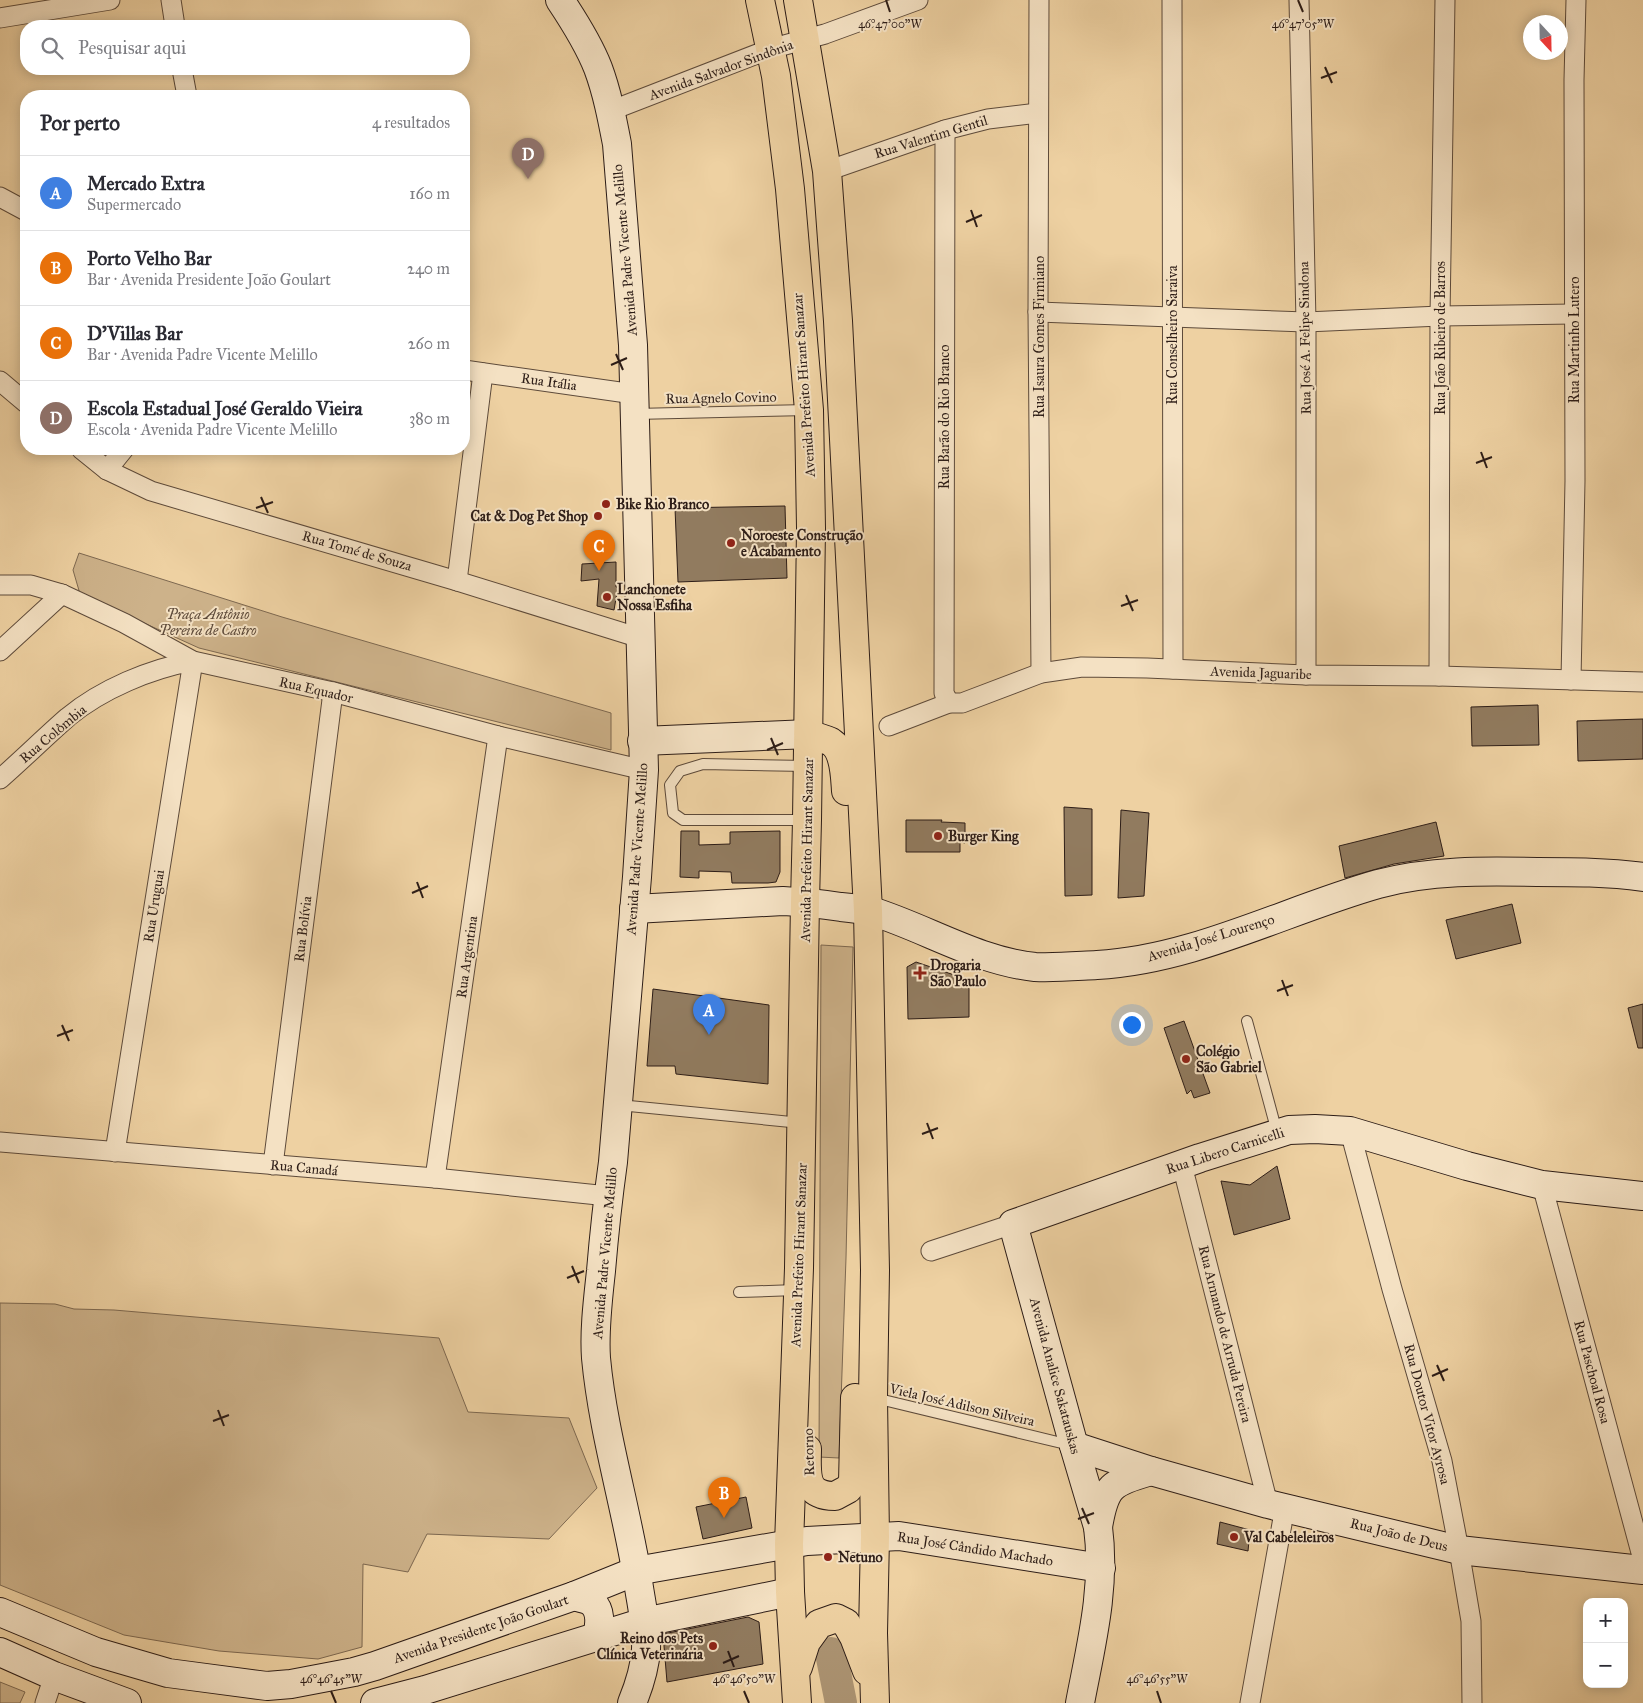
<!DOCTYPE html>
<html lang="pt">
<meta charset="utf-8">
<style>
:root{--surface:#fff;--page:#f2f2f3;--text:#2b2b33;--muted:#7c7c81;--line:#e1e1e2;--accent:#8f2418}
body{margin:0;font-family:"IM FELL Great Primer",serif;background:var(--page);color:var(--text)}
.controls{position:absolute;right:15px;bottom:15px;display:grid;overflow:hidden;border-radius:10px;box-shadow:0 2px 12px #0003}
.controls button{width:45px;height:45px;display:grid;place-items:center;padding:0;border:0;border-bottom:1px solid var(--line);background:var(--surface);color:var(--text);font:25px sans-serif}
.compass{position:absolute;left:1523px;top:15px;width:45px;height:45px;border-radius:50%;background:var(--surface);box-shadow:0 2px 12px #0003;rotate:158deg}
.you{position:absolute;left:1131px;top:1024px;width:18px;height:18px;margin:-12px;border:4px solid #fff;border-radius:50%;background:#1a73e8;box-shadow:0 0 0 8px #1a73e833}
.badge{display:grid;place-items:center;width:32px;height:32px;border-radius:50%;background:var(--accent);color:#fff;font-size:16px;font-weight:700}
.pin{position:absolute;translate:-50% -41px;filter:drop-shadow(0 1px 2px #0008)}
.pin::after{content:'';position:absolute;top:26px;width:18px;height:15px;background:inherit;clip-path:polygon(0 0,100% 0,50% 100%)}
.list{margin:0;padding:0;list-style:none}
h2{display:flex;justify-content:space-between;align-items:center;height:65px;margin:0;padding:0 20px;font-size:21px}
h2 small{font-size:16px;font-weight:400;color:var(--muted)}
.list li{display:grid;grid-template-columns:32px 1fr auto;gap:15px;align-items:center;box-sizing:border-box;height:75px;padding:0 20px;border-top:1px solid var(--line)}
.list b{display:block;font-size:19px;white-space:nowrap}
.list p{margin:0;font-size:16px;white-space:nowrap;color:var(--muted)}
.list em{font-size:16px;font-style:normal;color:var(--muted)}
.icon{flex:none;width:28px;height:28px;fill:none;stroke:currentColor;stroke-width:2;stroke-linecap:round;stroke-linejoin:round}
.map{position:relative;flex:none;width:1643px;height:1703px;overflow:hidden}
.search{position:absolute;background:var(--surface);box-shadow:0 2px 12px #0003;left:20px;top:20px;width:450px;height:55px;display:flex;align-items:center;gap:12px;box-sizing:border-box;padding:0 18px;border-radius:20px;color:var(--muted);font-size:19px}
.panel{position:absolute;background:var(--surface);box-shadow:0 2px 12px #0003;left:20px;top:90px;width:450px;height:365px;border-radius:20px}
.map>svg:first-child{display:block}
.green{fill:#cdb28a;stroke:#7d6850}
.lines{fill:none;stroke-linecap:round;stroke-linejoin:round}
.river{stroke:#ac9473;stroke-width:32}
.building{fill:#917b5f;stroke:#2d1d17}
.lane-casing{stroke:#5d4a3a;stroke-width:12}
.street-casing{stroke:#5d4a3a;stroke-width:21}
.secondary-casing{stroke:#2d1d17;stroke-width:30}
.primary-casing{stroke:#2d1d17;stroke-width:30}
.lane{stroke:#f4e1c3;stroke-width:10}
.street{stroke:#f4e1c3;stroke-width:19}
.secondary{stroke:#f4e1c3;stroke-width:28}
.primary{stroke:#eed1a2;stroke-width:28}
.ticks{fill:none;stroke:#2d1d17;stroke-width:2}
.poi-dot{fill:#8f2418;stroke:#f4e1c3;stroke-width:2}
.labels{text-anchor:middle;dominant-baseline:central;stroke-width:4;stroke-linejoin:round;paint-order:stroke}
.street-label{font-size:14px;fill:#2d1d17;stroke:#f4e1c3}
.poi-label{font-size:14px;font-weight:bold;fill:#2d1d17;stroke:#f4e1c3;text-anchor:start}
.park-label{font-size:14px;font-style:italic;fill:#5d4a3a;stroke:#f4e1c3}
.ticks-label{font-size:12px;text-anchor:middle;fill:#2d1d17;stroke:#f4e1c3;stroke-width:4;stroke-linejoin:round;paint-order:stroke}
</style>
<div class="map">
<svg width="1643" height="1703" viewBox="0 0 1643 1703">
<rect width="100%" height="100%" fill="#eed1a2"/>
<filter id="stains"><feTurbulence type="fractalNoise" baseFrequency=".004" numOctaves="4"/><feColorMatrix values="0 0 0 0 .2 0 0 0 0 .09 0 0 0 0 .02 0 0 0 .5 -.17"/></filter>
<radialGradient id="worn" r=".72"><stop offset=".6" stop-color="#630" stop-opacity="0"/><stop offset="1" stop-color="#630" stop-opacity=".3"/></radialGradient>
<!-- green -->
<g class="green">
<path d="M79 553 282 617 611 713V750L199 648 80 594 73 570Z"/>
<path d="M821 945 853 947 846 1258 839 1458 819 1457Z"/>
<path d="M0 1303 55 1304 74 1309 114 1310 439 1338 468 1412 569 1418 597 1488 549 1539 427 1534 408 1572 363 1564 362 1647 318 1659 219 1651 124 1635 0 1585Z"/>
<path d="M0 1682 25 1692 20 1703H0Z"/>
</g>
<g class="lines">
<!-- river -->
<path class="river" d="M831 1653 841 1703"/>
</g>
<!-- building -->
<g class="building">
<path d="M785 506 787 578 678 582 675 508Z"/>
<path d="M616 562V587H618L614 610 597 606 599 579 581 581 582 564Z"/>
<path d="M1538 705 1539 745 1472 746 1471 707Z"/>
<path d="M1643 719V759L1578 761 1577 721Z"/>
<path d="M1064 807 1092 809V895L1065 896Z"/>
<path d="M1121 810 1149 813 1144 896 1118 898Z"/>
<path d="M906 820H942L941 822 965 823V843L960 842V852H906Z"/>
<path d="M1436 822 1444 856 1394 864 1345 878 1339 846Z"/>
<path d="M681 831H699V845L730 844V832L780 831V872L776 882 768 883H732L731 872 699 871V878L680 877Z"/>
<path d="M1512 904 1521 943 1456 959 1446 920Z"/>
<path d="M916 962 969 980V1017L908 1019 907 967Z"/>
<path d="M653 989 769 1005 768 1084 676 1074 675 1066H647Z"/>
<path d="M1643 1004V1048H1638L1628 1008Z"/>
<path d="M1184 1021 1210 1093 1194 1098 1191 1090 1187 1094 1164 1028Z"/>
<path d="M1277 1166 1290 1219 1234 1235 1221 1181 1250 1185Z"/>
<path d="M746 1497 752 1528 703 1539 696 1507Z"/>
<path d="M1220 1522 1250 1530 1248 1551 1217 1544Z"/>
<path d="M748 1617 759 1622 763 1664 667 1682 663 1634Z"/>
</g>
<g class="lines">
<!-- lane casing -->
<g class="lane-casing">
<g id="lane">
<path d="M635 414 808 410"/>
<path d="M805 820H683L673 813 670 785 680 771 703 764 807 766"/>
<path d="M1247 1021 1277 1132"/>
<path d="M619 1105 801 1123"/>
<path d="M739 1292 796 1290"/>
<path d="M875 1398 1070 1445"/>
</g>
</g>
<!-- street casing -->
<g class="street-casing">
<g id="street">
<path d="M171 0 175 26"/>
<path d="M1039 0 1038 312 1041 673"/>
<path d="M1172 0 1173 669"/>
<path d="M1299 0 1306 322V675"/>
<path d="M0 18 110 0"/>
<path d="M182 69 187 96"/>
<path d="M610 111 770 49 825 34 918 0"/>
<path d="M945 130 944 693 949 703"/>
<path d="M827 171 945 130 988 119 1038 113"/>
<path d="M0 197 26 211"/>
<path d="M1038 312 1306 322 1440 316 1573 314"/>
<path d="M464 370 634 394"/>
<path d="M0 381 26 403"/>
<path d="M81 449 107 470 151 491 457 581 640 638"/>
<path d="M107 470 124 449"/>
<path d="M457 581 483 373"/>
<path d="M0 585H31L62 594 124 623 193 661 333 692 498 736 644 770"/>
<path d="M0 651 62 594"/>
<path d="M1439 676 1440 316 1445 0"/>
<path d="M1571 680 1575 481 1574 80 1576 0"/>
<path d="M889 726 949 703H962L1041 673 1082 667 1147 668 1306 675 1439 676 1643 682"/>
<path d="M0 779C23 759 45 737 68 717 102 689 150 669 193 661L115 1152"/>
<path d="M1350 1131 1392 1289 1442 1461 1459 1550 1471 1621 1472 1703"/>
<path d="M0 1142 435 1178 608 1196"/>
<path d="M273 1165 333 692"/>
<path d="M1182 1165 1268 1504"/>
<path d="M435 1178 498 736"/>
<path d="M1542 1185 1643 1560"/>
<path d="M931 1251 1013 1224"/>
<path d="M45 1703 54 1676"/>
<path d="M1250 1703 1285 1507"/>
</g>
</g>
<!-- secondary casing -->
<g class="secondary-casing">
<g id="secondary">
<path d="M560 0C574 21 589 45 598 68 607 92 612 118 617 144L633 345 644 770 637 877 613 1162C608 1198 604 1235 601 1271 598 1299 594 1330 596 1358 603 1433 626 1506 638 1581 641 1603 647 1626 646 1649 645 1667 639 1686 632 1703"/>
<path d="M642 741 809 734"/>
<path d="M634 909 783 901C803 902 821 904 841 907 851 908 861 909 871 911 926 928 977 961 1035 967 1055 968 1077 966 1097 965 1193 960 1286 910 1378 884 1430 870 1484 871 1537 872 1572 872 1608 872 1643 877"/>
<path d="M1074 1446 1151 1471 1268 1504 1459 1550 1643 1570"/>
<path d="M1098 1527C1105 1485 1111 1483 1151 1471"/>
<path d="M574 1596C579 1598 586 1599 590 1601 602 1609 600 1624 597 1636"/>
<path d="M0 1612 96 1652 168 1673 267 1686 291 1684 354 1672 375 1666 574 1596 636 1571 807 1541 899 1536 1101 1568"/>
<path d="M0 1652 54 1676 127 1703"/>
<path d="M375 1703 425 1690 644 1622 790 1592"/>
<path d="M1080 1703C1091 1645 1106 1587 1098 1527L1074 1446 1013 1224 1200 1158 1289 1130 1315 1129 1350 1131 1467 1166 1542 1185 1643 1196"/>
</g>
</g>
<!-- primary casing -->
<g class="primary-casing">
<g id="primary">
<path d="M760 0 776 76 790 189 809 410 811 528 807 820 805 902 799 1268 789 1544 790 1592 797 1703"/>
<path d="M798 0 827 171 838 321 868 911 875 1270 873 1398 875 1537 873 1633 875 1703"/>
<path d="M809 734C816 737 825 739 831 742 845 751 845 777 846 791"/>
<path d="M807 1449C807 1462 804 1487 819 1493 823 1495 830 1496 835 1496L848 1489 853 1482 855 1398"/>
<path d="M798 1667 806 1642 819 1624 836 1618 846 1623 854 1637 867 1671"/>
</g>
</g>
<!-- lane -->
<use href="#lane" class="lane"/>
<!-- street -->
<use href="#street" class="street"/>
<!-- secondary -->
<use href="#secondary" class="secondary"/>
<!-- primary -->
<use href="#primary" class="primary"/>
</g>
<!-- ticks -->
<path class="ticks" d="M886 0 890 12M1298 0 1303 12M1325 67 1332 83M1321 78 1337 72M971 210 977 227M966 222 982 215M616 354 623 370M611 365 627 358M1481 452 1487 468M1476 463 1492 457M261 497 268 513M256 508 273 502M1126 595 1133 611M1121 606 1138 600M771 738 778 755M767 750 783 743M417 882 423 898M412 893 428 886M1282 980 1288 996M1277 991 1293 985M62 1025 69 1041M57 1036 73 1030M927 1123 933 1139M922 1134 938 1128M572 1266 579 1283M567 1278 584 1271M1437 1365 1444 1381M1432 1376 1448 1369M218 1410 224 1426M213 1421 229 1415M1082 1508 1089 1524M1078 1519 1094 1513M728 1651 734 1667M723 1663 739 1656M331 1691 336 1703M744 1691 749 1703M1157 1691 1161 1703"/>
<!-- markers -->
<g class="poi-dot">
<circle cx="606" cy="504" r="5"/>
<circle cx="598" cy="516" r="5"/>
<circle cx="731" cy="543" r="5"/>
<circle cx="607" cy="597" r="5"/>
<circle cx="938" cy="836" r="5"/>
<path d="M917.5 965.5h5v5h5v5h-5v5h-5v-5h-5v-5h5z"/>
<circle cx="1186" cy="1059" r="5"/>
<circle cx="1234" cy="1537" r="5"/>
<circle cx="828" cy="1557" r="5"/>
<circle cx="713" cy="1646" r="5"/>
</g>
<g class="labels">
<!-- street labels -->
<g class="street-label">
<text transform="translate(721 70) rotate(-20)">Avenida Salvador Sindônia</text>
<text transform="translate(931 137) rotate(-17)">Rua Valentim Gentil</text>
<text transform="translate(625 250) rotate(-95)">Avenida Padre Vicente Melillo</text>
<text transform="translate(1172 335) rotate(-90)">Rua Conselheiro Saraiva</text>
<text transform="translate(1039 337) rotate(-90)">Rua Isaura Gomes Firmiano</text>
<text transform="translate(1305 338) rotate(-91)">Rua José A. Felipe Sindona</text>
<text transform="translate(1440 338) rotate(-90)">Rua João Ribeiro de Barros</text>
<text transform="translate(1574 340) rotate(-90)">Rua Martinho Lutero</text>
<text transform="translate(549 382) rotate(8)">Rua Itália</text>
<text transform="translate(804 385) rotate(-94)">Avenida Prefeito Hirant Sanazar</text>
<text transform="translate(721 398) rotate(-1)">Rua Agnelo Covino</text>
<text transform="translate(944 417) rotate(-90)">Rua Barão do Rio Branco</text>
<text transform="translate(357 551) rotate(16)">Rua Tomé de Souza</text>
<text transform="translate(1261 673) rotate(2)">Avenida Jaguaribe</text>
<text transform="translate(316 690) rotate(13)">Rua Equador</text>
<text transform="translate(53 734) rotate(-40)">Rua Colômbia</text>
<text transform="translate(637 849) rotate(-86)">Avenida Padre Vicente Melillo</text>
<text transform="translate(807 850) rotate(-89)">Avenida Prefeito Hirant Sanazar</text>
<text transform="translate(154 906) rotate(-81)">Rua Uruguai</text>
<text transform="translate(303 929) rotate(-83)">Rua Bolívia</text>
<text transform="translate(1211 938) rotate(-17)">Avenida José Lourenço</text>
<text transform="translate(467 957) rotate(-82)">Rua Argentina</text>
<text transform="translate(1225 1151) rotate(-18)">Rua Libero Carnicelli</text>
<text transform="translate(304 1168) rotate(5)">Rua Canadá</text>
<text transform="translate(605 1253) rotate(-85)">Avenida Padre Vicente Melillo</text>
<text transform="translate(799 1255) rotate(-88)">Avenida Prefeito Hirant Sanazar</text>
<text transform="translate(1225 1334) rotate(76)">Rua Armando de Arruda Pereira</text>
<text transform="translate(1592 1372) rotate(75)">Rua Paschoal Rosa</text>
<text transform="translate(1055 1376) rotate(75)">Avenida Analice Sakatauskas</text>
<text transform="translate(962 1405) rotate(13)">Viela José Adilson Silveira</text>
<text transform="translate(1427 1414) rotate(75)">Rua Doutor Vitor Ayrosa</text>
<text transform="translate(809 1452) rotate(-92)">Retorno</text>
<text transform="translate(1399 1535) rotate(14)">Rua João de Deus</text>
<text transform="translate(975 1549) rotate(9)">Rua José Cândido Machado</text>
<text transform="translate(481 1629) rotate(-19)">Avenida Presidente João Goulart</text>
</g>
<!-- poi labels -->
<g class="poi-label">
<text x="616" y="504">Bike Rio Branco</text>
<text x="588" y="516" text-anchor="end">Cat &amp; Dog Pet Shop</text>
<text x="741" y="535">Noroeste Construção<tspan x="741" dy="16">e Acabamento</tspan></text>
<text x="617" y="589">Lanchonete<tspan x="617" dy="16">Nossa Esfiha</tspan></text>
<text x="948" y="836">Burger King</text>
<text x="930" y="965">Drogaria<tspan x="930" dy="16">São Paulo</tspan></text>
<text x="1196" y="1051">Colégio<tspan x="1196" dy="16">São Gabriel</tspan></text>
<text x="1244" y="1537">Val Cabeleleiros</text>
<text x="838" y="1557">Netuno</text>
<text x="703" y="1638" text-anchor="end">Reino dos Pets<tspan x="703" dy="16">Clínica Veterinária</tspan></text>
</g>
<!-- park labels -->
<g class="park-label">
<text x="208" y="614">Praça Antônio<tspan x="208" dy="16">Pereira de Castro</tspan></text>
</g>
</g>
<g class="ticks-label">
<text x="890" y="28">46°47'00"W</text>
<text x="1303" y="28">46°47'05"W</text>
<text x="331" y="1683">46°46'45"W</text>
<text x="744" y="1683">46°46'50"W</text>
<text x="1157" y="1683">46°46'55"W</text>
</g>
<rect width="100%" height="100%" filter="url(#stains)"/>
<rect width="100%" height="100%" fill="url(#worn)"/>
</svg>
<div class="controls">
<button>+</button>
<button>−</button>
</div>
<svg class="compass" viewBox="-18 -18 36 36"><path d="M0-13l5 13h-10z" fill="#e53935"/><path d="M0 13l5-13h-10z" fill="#7c7c81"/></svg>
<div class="you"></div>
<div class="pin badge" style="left:709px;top:1035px;background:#3f7fe0">A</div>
<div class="pin badge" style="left:724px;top:1518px;background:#e8710a">B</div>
<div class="pin badge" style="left:599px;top:571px;background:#e8710a">C</div>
<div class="pin badge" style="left:528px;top:179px;background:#8d6e63">D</div>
<div class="search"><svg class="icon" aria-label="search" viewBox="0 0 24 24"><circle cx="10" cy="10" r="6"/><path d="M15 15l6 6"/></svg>Pesquisar aqui</div>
<section class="panel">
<h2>Por perto<small>4 resultados</small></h2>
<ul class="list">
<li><span class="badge" style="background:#3f7fe0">A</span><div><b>Mercado Extra</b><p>Supermercado</p></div><em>160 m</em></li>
<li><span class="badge" style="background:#e8710a">B</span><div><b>Porto Velho Bar</b><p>Bar · Avenida Presidente João Goulart</p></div><em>240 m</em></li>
<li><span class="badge" style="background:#e8710a">C</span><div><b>D'Villas Bar</b><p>Bar · Avenida Padre Vicente Melillo</p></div><em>260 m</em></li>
<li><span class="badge" style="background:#8d6e63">D</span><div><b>Escola Estadual José Geraldo Vieira</b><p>Escola · Avenida Padre Vicente Melillo</p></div><em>380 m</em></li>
</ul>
</section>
</div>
